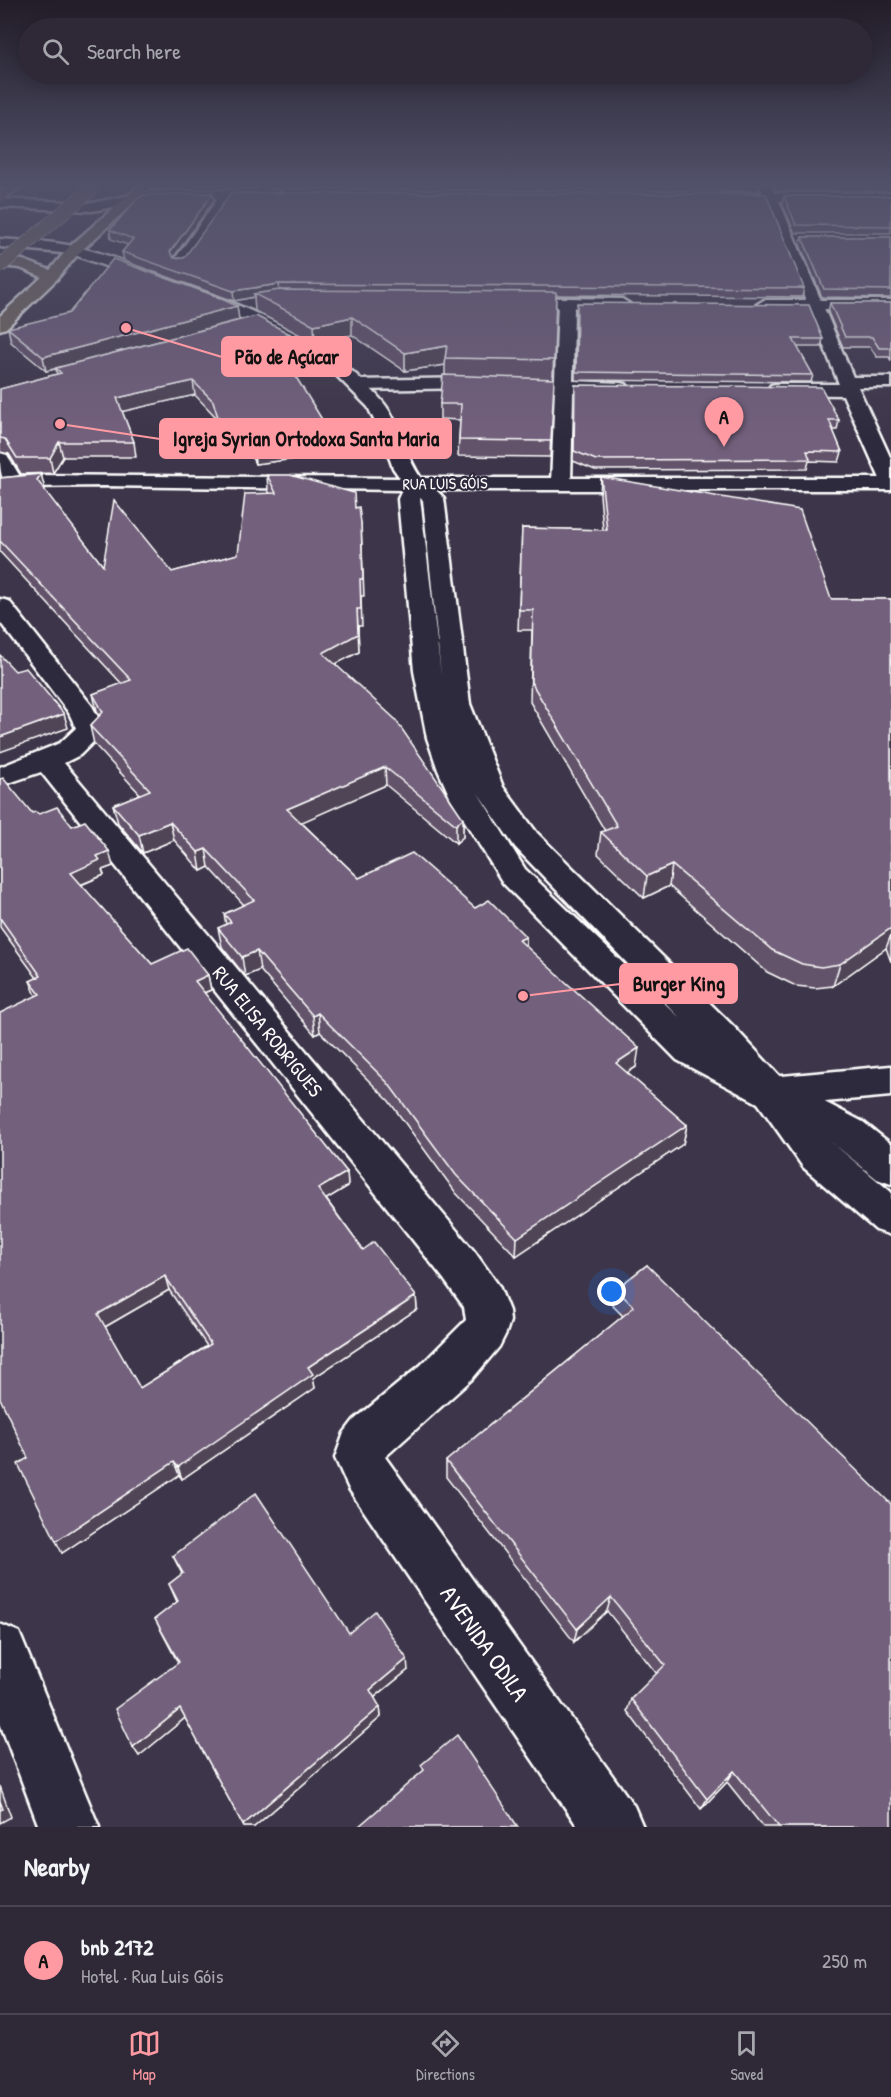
<!DOCTYPE html>
<meta charset="utf-8">
<style>
:root{--surface:#2e2837;--page:#36303f;--text:#f1f3f6;--muted:#a7a6ad;--line:#494452;--accent:#ff9aa2}
body{margin:0;font-family:"Patrick Hand",sans-serif;background:var(--page);color:var(--text)}
.you{position:absolute;left:612px;top:1292px;width:21px;height:21px;margin:-15px;border:4px solid #fff;border-radius:50%;background:#1a73e8;box-shadow:0 0 0 9px #1a73e833}
.badge{display:grid;place-items:center;width:39px;height:39px;border-radius:50%;background:var(--accent);color:#111;font-size:20px;font-weight:700}
.pin{position:absolute;translate:-50% -50px;filter:drop-shadow(0 2px 3px #0008)}
.pin::after{content:'';position:absolute;top:32px;width:21px;height:18px;background:inherit;clip-path:polygon(0 0,100% 0,50% 100%)}
.list{margin:0;padding:0;list-style:none}
h2{display:flex;justify-content:space-between;align-items:center;height:78px;margin:0;padding:0 24px;font-size:26px}
h2 small{font-size:20px;font-weight:400;color:var(--muted)}
.list li{display:grid;grid-template-columns:39px 1fr auto;gap:18px;align-items:center;box-sizing:border-box;height:108px;padding:0 24px;border-top:2px solid var(--line)}
.list b{display:block;font-size:22px;white-space:nowrap}
.list p{margin:0;font-size:20px;white-space:nowrap;color:var(--muted)}
.list em{font-size:20px;font-style:normal;color:var(--muted)}
.icon{flex:none;width:33px;height:33px;fill:none;stroke:currentColor;stroke-width:2;stroke-linecap:round;stroke-linejoin:round}
.map{position:relative;flex:none;width:891px;height:1827px;overflow:hidden}
.search{position:absolute;background:var(--surface);box-shadow:0 3px 15px #0003;left:18px;right:18px;top:18px;height:66px;display:flex;align-items:center;gap:15px;box-sizing:border-box;padding:0 21px;border-radius:33px;color:var(--muted);font-size:22px}
.sheet{height:186px;background:var(--surface)}
nav{display:flex;justify-content:space-around;align-items:center;box-sizing:border-box;height:84px;border-top:2px solid var(--line);background:var(--surface);font-size:16px;color:var(--muted)}
nav a{display:grid;justify-items:center;gap:3px}
nav .on{color:var(--accent)}
.map>svg:first-child{display:block}
.lines{fill:none;stroke-linecap:round;stroke-linejoin:round}
.minor-casing{stroke:#fff;stroke-width:5}
.tertiary-casing{stroke:#fff;stroke-width:5}
.trunk-casing{stroke:#fff;stroke-width:5}
.minor{fill:#2f2a3d;fill-rule:evenodd}
.tertiary{fill:#2f2a3d;fill-rule:evenodd}
.trunk{fill:#76695c;fill-rule:evenodd}
.trunk-bridge-casing{stroke:#fff;stroke-width:15;stroke-linecap:butt}
.trunk-bridge{stroke:#76695c;stroke-width:14}
.wall{fill:#63536a;stroke:#fff;stroke-width:1.5;fill-rule:evenodd}
.shaded-wall{fill:#504456;stroke:#fff;stroke-width:1.5}
.building{fill:#73617b;stroke:#fff;stroke-width:1.5;fill-rule:evenodd}
.labels{text-anchor:middle;dominant-baseline:central;stroke-width:4.5;stroke-linejoin:round;paint-order:stroke}
.far-street-label{font-size:16px;fill:#fff;stroke:#2f2a3d}
.street-label{font-size:20px;fill:#fff;stroke:#2f2a3d}
.near-street-label{font-size:24px;fill:#fff;stroke:#2f2a3d}
.leader{fill:none;stroke:#ff9aa2;stroke-width:2}
.callout-dot{fill:#ff9aa2;stroke:#2f2a3d;stroke-width:2}
.callout{fill:#ff9aa2;stroke:#ff9aa2;stroke-width:2}
.callout-label{font-size:21px;text-anchor:middle;font-weight:bold;fill:#111}
</style>
<div class="map">
<svg width="891" height="1827" viewBox="0 0 891 1827">
<rect width="100%" height="100%" fill="#3d3549"/>
<filter id="ink" filterUnits="userSpaceOnUse"><feTurbulence type="fractalNoise" baseFrequency=".0167" numOctaves="2"/><feDisplacementMap in="SourceGraphic" scale="12" xChannelSelector="R" yChannelSelector="G"/><feConvolveMatrix kernelMatrix="1 2 1 2 8 2 1 2 1" color-interpolation-filters="sRGB"/></filter>
<g filter="url(#ink)">
<g class="lines">
<!-- minor casing -->
<g class="minor-casing">
<g id="minor">
<path d="M259 185H271L266 193 262 194 256 190Z"/>
<path d="M227 190 233 194 185 265H175L173 262 175 259 223 191Z"/>
<path d="M771 193H891V201H779L853 377H891V387H858L891 459V487L884 485 881 481 843 395 777 394 771 393 768 389 771 385 777 384H839L765 197Z"/>
<path d="M566 298 574 303 573 381 620 383 626 384 629 388 626 392 620 393 573 392 571 483 568 487 561 489 554 487 551 483 555 391 474 388 358 390 352 389 349 385 352 381 358 380 474 378 555 380 558 303Z"/>
<path d="M0 453 7 455 24 483 21 487 14 489 7 487C0 476 0 466 0 453Z"/>
<path d="M0 599 9 601 92 706 105 730 80 755 64 763 474 1251 499 1286 509 1311 510 1321 506 1333 499 1347 472 1379 385 1457 634 1806 643 1827H578L349 1489 335 1458 344 1433 354 1420 421 1365 466 1320 464 1307 443 1278 41 772 0 786V767L60 743 76 728 69 713 0 622Z"/>
<path d="M891 1066V1096L771 1107 758 1103 752 1092 758 1081 771 1077Z"/>
<path d="M0 1624 19 1632 99 1827H39L0 1723Z"/>
</g>
</g>
<!-- tertiary casing -->
<g class="tertiary-casing">
<g id="tertiary">
<path d="M759 185H771L777 197 775 200 723 201 717 197 723 193H763Z"/>
<path d="M195 190H276L282 194 276 198H162L92 211 0 207V199L92 203 146 192Z"/>
<path d="M0 239C25 241 53 241 77 247 108 254 138 267 167 278 243 306 328 337 382 401 401 423 404 455 421 478H891V490H436L444 498 470 704 503 787 537 833 733 1026 784 1081 863 1122 891 1144V1184L877 1179 830 1141 891 1192V1235L876 1230 803 1167 758 1103 677 1060 503 883 450 797 438 770 427 738 414 671 398 499 402 490 103 486 25 487 0 492V480L25 475 400 478 393 468 382 437 368 407 336 375 281 338 216 306 72 254 0 247ZM420 498 423 500 441 675ZM478 793 515 847 681 1019 525 869Z"/>
<path d="M512 297 622 299 630 304 622 309 507 305 504 302 507 299Z"/>
<path d="M764 300H891V310L759 308 756 305Z"/>
</g>
</g>
<!-- trunk casing -->
<g class="trunk-casing">
<g id="trunk">
<path d="M10 185H23L0 202V192Z"/>
<path d="M140 185H153L79 253 57 279 6 328 0 330V316L42 277 20 268 0 266V258L23 260 50 270 69 247Z"/>
</g>
</g>
<!-- minor -->
<use href="#minor" class="minor"/>
<!-- tertiary -->
<use href="#tertiary" class="tertiary"/>
<!-- trunk -->
<use href="#trunk" class="trunk"/>
<!-- trunk-bridge casing -->
<g class="trunk-bridge-casing">
<path id="trunk-bridge" d="M0 266 96 185"/>
</g>
<!-- trunk-bridge -->
<use href="#trunk-bridge" class="trunk-bridge"/>
</g>
<!-- wall -->
<g class="wall">
<path d="M155 185H258L254 189 156 190Z"/>
<path d="M271 185H760L759 191 271 189Z"/>
<path d="M772 185H891V191H776Z"/>
<path d="M784 196H891V233H795L782 203Z"/>
<path d="M214 200 173 258H174L804 288 802 297 556 295 550 457 458 456 460 420 440 419V404L445 376V365L405 371 352 335 315 343 255 311 254 297 234 301 124 261 122 252 128 245 111 239 110 230Z"/>
<path d="M802 237H891V298L822 297 800 245Z"/>
<path d="M830 303H891V361L889 357H877L870 347H843L828 312Z"/>
<path d="M237 306 239 320 96 358 290 334 291 347 279 350 335 454 255 464 242 437 222 439 215 416 195 395 122 411 134 442 136 457H63L53 473 21 474 9 454 0 452V389L57 374 56 369 46 371 11 342 8 328Z"/>
<path d="M576 310 823 339 821 347H797L813 375 811 382 575 380Z"/>
<path d="M575 385 839 420 837 430H833L842 452 839 462 809 461 807 469 595 470 573 461Z"/>
<path d="M41 474 44 490 103 566 172 572 238 554 270 494 268 490 267 475 355 507 361 523 364 596H361L362 626H358L359 652 335 664 463 818V837L456 843 386 785 301 822 359 878 475 908 526 937 525 945 636 1067 627 1073 687 1125 683 1144 516 1256 456 1193 389 1101 320 1032 315 1035 260 970 245 976 222 947 218 928 226 925 224 914 244 905 209 867 201 871 174 840 143 853 118 823 113 805 140 794 94 744 90 726 100 716 97 711 93 694 122 684 0 552V478Z"/>
<path d="M601 477 831 599H891V962L886 948 833 986 815 988 796 986 767 972 669 886 644 898 598 854 601 832 605 831 530 702 532 630H518L522 528 603 530 600 495Z"/>
<path d="M0 779 32 813 39 814 72 826 113 866 102 870 104 875 81 885 152 964 208 975 211 990 204 993 347 1172 348 1186 326 1199 363 1250 416 1296 417 1309 313 1378 315 1388 182 1479 179 1475 62 1553 28 1458 36 996 30 981 37 978 0 927ZM169 1290 207 1346 140 1388 105 1327Z"/>
<path d="M647 1265 891 1827H763L727 1782 701 1809 627 1711 631 1699 657 1674 607 1611 574 1642 446 1477V1461L623 1316 613 1306 616 1289Z"/>
<path d="M173 1556 349 1633 408 1670 374 1698 380 1707 381 1717 254 1827H244L185 1718 139 1756 133 1747 178 1663 155 1619 177 1602 169 1584 182 1574Z"/>
</g>
<!-- shaded-wall -->
<g class="shaded-wall">
<path d="M213 193 214 200 171 261 170 252Z"/>
<path d="M279 284 280 293 254 294V297L234 301 233 291Z"/>
<path d="M237 306 239 320 46 371 43 357Z"/>
<path d="M352 317V335L315 343 314 325Z"/>
<path d="M290 334 291 347 273 351 272 338Z"/>
<path d="M447 346 445 365 405 371V353Z"/>
<path d="M193 381 195 395 120 412 117 398Z"/>
<path d="M241 422 242 437 222 439 220 424Z"/>
<path d="M334 439 335 454 255 464 254 449Z"/>
<path d="M59 442 63 457 53 473 50 458Z"/>
<path d="M41 474 45 489 41 496 37 480Z"/>
<path d="M357 609 359 652 324 670 323 653Z"/>
<path d="M64 714 68 728 0 752V737Z"/>
<path d="M385 767 386 785 289 828 287 809Z"/>
<path d="M463 818V837L456 843V825Z"/>
<path d="M170 822 174 840 143 853 139 835Z"/>
<path d="M206 849 209 867 201 871 198 852Z"/>
<path d="M109 851 113 866 102 870 104 875 75 887 71 873 97 856Z"/>
<path d="M672 865 669 886 644 898 647 876Z"/>
<path d="M891 928V935L886 948 833 986 840 964Z"/>
<path d="M526 937 525 955 519 940Z"/>
<path d="M257 951 260 970 245 976 242 957Z"/>
<path d="M208 975 211 990 198 995 195 981Z"/>
<path d="M318 1013 320 1032 315 1035 313 1016Z"/>
<path d="M639 1048 636 1067 613 1082 616 1063Z"/>
<path d="M687 1125 683 1144 516 1256 517 1238Z"/>
<path d="M347 1172 348 1186 320 1203 318 1189Z"/>
<path d="M165 1276 169 1290 103 1328 98 1314Z"/>
<path d="M416 1296 417 1309 313 1378 315 1388 182 1479 178 1467 308 1367Z"/>
<path d="M174 1462 179 1475 62 1553 56 1541Z"/>
<path d="M611 1597 607 1611 574 1642 577 1629Z"/>
<path d="M407 1659 408 1670 371 1700 370 1690Z"/>
<path d="M380 1707 381 1717 254 1827H244L243 1825Z"/>
<path d="M180 1709 185 1718 139 1756 133 1747Z"/>
<path d="M734 1771 727 1782 701 1809 707 1799Z"/>
<path d="M0 1786 11 1817 0 1823Z"/>
</g>
<!-- building -->
<g class="building">
<path d="M213 193 170 252 174 258H184L231 193 766 194 804 288 279 284 233 291 122 252 133 239 110 230 137 199 144 195Z"/>
<path d="M784 196H891V226L796 225Z"/>
<path d="M802 237H891V290L824 289Z"/>
<path d="M113 259 213 295 237 306 43 357 8 328 69 313Z"/>
<path d="M279 290 556 292 554 360 445 358 447 346 405 353 352 317 314 325 254 294Z"/>
<path d="M577 303 809 305 823 339H793L813 375 576 372Z"/>
<path d="M830 303H891V348H879L872 337H845Z"/>
<path d="M256 316 290 334 272 338 334 439 254 449 241 422 220 424 213 401 193 381 117 398 134 442H59L50 458H17L5 439 0 438V389L61 373 56 368Z"/>
<path d="M443 375 554 379 551 441 459 440 461 404H440Z"/>
<path d="M575 385 821 387 839 420H829L842 452 807 451 810 459 596 460 574 451Z"/>
<path d="M41 474 37 480 103 566 114 500 172 572 238 554 245 494 276 493 267 475H290L354 493 355 508 359 507 361 523 363 579H360L361 609H357L358 634 323 653 395 719 463 818 456 825 385 767 287 809 359 878 412 853 475 908 489 900 526 937 519 940 639 1048 616 1063 687 1125 517 1238 456 1175 388 1083 318 1013 313 1016 257 951 242 957 218 928 231 922 224 914 254 900 206 849 198 852 170 822 139 835 113 805 150 790 90 726 103 712 93 694 131 680 0 541V478Z"/>
<path d="M601 477 800 510 831 599H891V928L840 964 821 967 802 964 772 950 672 865 647 876 601 832 617 826 531 682 533 610H519L522 528 607 530Z"/>
<path d="M0 655 15 671 26 668 64 714 0 737Z"/>
<path d="M3 778 32 813 36 812 39 814 57 807 72 826 85 821 109 851 97 856 100 860 71 873 152 964 187 948 208 975 195 981 347 1172 318 1189 363 1250 374 1242 416 1296 308 1367 313 1374 178 1467 174 1462 56 1541 18 1464 28 1458 0 1398V1013L40 994 30 981 41 976 0 918V779ZM165 1276 211 1344 140 1388 98 1314Z"/>
<path d="M647 1265 891 1504V1827H779L734 1771 707 1799 631 1699 665 1665 611 1597 577 1629 446 1461 634 1307 616 1289Z"/>
<path d="M256 1493 349 1633 375 1611 407 1659 370 1690 380 1707 243 1825 180 1709 133 1747 115 1709 179 1662 155 1619 178 1601 169 1584 183 1573 173 1556Z"/>
<path d="M457 1735 518 1827H358L424 1770 421 1765Z"/>
<path d="M0 1801 3 1809 0 1810Z"/>
</g>
</g>
<!-- sky -->
<linearGradient id="sky" x2="0" y2="1"><stop stop-color="#221d28"/><stop offset="0.42" stop-color="#51516a"/><stop offset="1" stop-color="#51516a" stop-opacity="0"/></linearGradient>
<rect width="891" height="440" fill="url(#sky)"/>
<g class="labels">
<!-- far-street labels -->
<g class="far-street-label">
<text transform="translate(445 483) rotate(-1)">RUA LUIS GÓIS</text>
</g>
<!-- street labels -->
<g class="street-label">
<text transform="translate(268 1031) rotate(51)">RUA ELISA RODRIGUES</text>
</g>
<!-- near-street labels -->
<g class="near-street-label">
<text transform="translate(485 1643) rotate(55)">AVENIDA ODILA</text>
</g>
</g>
<!-- callouts -->
<path class="leader" d="M126 328L222 357M60 424L160 439M523 996L620 984"/>
<g class="callout-dot">
<circle cx="126" cy="328" r="6"/>
<circle cx="60" cy="424" r="6"/>
<circle cx="523" cy="996" r="6"/>
</g>
<g class="callout">
<rect x="222" y="337" width="129" height="39" rx="6"/>
<rect x="160" y="419" width="291" height="39" rx="6"/>
<rect x="620" y="964" width="117" height="39" rx="6"/>
</g>
<g class="callout-label">
<text x="287" y="364">Pão de Açúcar</text>
<text x="306" y="446">Igreja Syrian Ortodoxa Santa Maria</text>
<text x="679" y="991">Burger King</text>
</g>
</svg>
<div class="you"></div>
<div class="pin badge" style="left:724px;top:447px">A</div>
<div class="search"><svg class="icon" aria-label="search" viewBox="0 0 24 24"><circle cx="10" cy="10" r="6"/><path d="M15 15l6 6"/></svg>Search here</div>
</div>
<section class="sheet">
<h2>Nearby<small></small></h2>
<ul class="list">
<li><span class="badge">A</span><div><b>bnb 2172</b><p>Hotel · Rua Luis Góis</p></div><em>250 m</em></li>
</ul>
</section>
<nav>
<a class="on"><svg class="icon" aria-label="map" viewBox="0 0 24 24"><path d="M3 6l6-2 6 2 6-2v14l-6 2-6-2-6 2zM9 4v14M15 6v14"/></svg>Map</a>
<a><svg class="icon" aria-label="directions" viewBox="0 0 24 24"><path d="M12 3l9 9-9 9-9-9zM9 14v-3h6M13 9l2 2-2 2"/></svg>Directions</a>
<a><svg class="icon" aria-label="saved" viewBox="0 0 24 24"><path d="M7 4h10v16l-5-4-5 4z"/></svg>Saved</a>
</nav>
